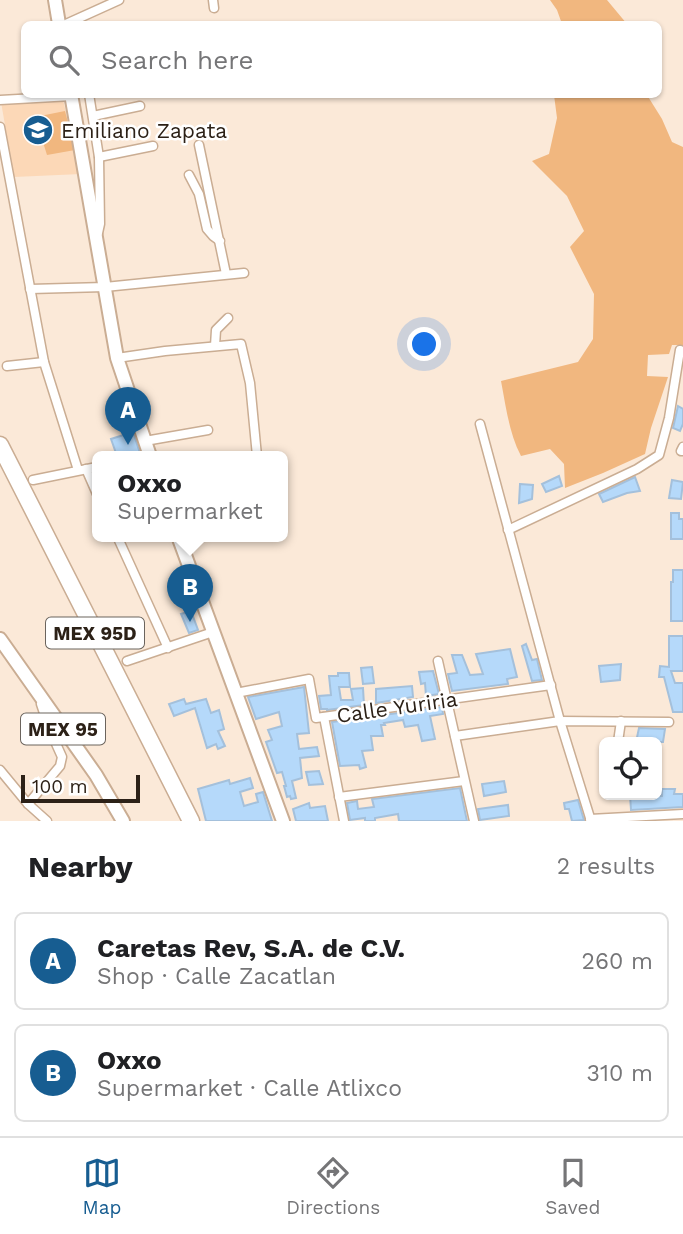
<!DOCTYPE html>
<meta charset="utf-8">
<style>
:root{--surface:#fff;--page:#f6f6f6;--text:#202124;--muted:#757577;--line:#e0e0e0;--accent:#175d91}
body{margin:0;font-family:"Work Sans",sans-serif;background:var(--page);color:var(--text)}
.controls{position:absolute;right:21px;bottom:21px;display:grid;overflow:hidden;border-radius:10px;box-shadow:0 2px 5px #0004}
.controls button{width:63px;height:63px;display:grid;place-items:center;padding:0;border:0;border-bottom:2px solid var(--line);background:var(--surface);color:var(--text);font:35px sans-serif}
.scale{position:absolute;left:21px;bottom:18px;width:119px;box-sizing:border-box;padding-left:7px;border:4px solid #2c2117;border-top:0;font-size:19px;line-height:24px;white-space:nowrap;color:#2c2117;-webkit-text-stroke:5px #fff;paint-order:stroke}
.you{position:absolute;left:425px;top:345px;width:24px;height:24px;margin:-18px;border:5px solid #fff;border-radius:50%;background:#1a73e8;box-shadow:0 0 0 10px #1a73e833}
.badge{display:grid;place-items:center;width:46px;height:46px;border-radius:50%;background:var(--accent);color:#fff;font-size:23px;font-weight:700}
.pin{position:absolute;translate:-50% -58px;filter:drop-shadow(0 2px 4px #0008)}
.pin::after{content:'';position:absolute;top:37px;width:24px;height:21px;background:inherit;clip-path:polygon(0 0,100% 0,50% 100%)}
.popup{position:absolute;left:92px;top:451px;width:196px;height:91px;box-sizing:border-box;display:grid;place-content:center;border-radius:10px;background:var(--surface);filter:drop-shadow(0 2px 5px #0005);font-size:23px;white-space:nowrap;color:var(--muted)}
.popup b{font-size:26px;color:var(--text)}
.popup::after{content:'';position:absolute;left:50%;top:100%;margin-left:-14px;border:14px solid transparent;border-top-color:var(--surface)}
.list{margin:0;padding:0;list-style:none}
h2{display:flex;justify-content:space-between;align-items:center;height:91px;margin:0;padding:0 28px;font-size:30px}
h2 small{font-size:23px;font-weight:400;color:var(--muted)}
.list li{display:grid;grid-template-columns:46px 1fr auto;gap:21px;align-items:center;box-sizing:border-box;height:98px;margin:0 14px 14px;padding:0 14px;border:2px solid var(--line);border-radius:10px}
.list b{display:block;font-size:26px;white-space:nowrap}
.list p{margin:0;font-size:23px;white-space:nowrap;color:var(--muted)}
.list em{font-size:23px;font-style:normal;color:var(--muted)}
.icon{flex:none;width:38px;height:38px;fill:none;stroke:currentColor;stroke-width:2;stroke-linecap:round;stroke-linejoin:round}
.map{position:relative;flex:none;width:683px;height:821px;overflow:hidden}
.search{position:absolute;background:var(--surface);box-shadow:0 2px 5px #0004;left:21px;right:21px;top:21px;height:77px;display:flex;align-items:center;gap:18px;box-sizing:border-box;padding:0 24px;border-radius:10px;color:var(--muted);font-size:26px}
.sheet{height:315px;background:var(--surface)}
nav{display:flex;justify-content:space-around;align-items:center;box-sizing:border-box;height:98px;border-top:2px solid var(--line);background:var(--surface);font-size:19px;color:var(--muted)}
nav a{display:grid;justify-items:center;gap:4px}
nav .on{color:var(--accent)}
.map>svg:first-child{display:block}
.built{fill:#fcd8b7}
.green{fill:#f1b77f}
.building{fill:#b5d9fa;stroke:#a4c0db;stroke-width:2}
.lines{fill:none;stroke-linecap:round;stroke-linejoin:round}
.street-casing{stroke:#caad93;stroke-width:11}
.secondary-casing{stroke:#caad93;stroke-width:16}
.primary-casing{stroke:#caad93;stroke-width:16}
.highway-casing{stroke:#caad93;stroke-width:19}
.street{stroke:#fff;stroke-width:8}
.secondary{stroke:#fff;stroke-width:12}
.primary{stroke:#fff;stroke-width:12}
.highway{stroke:#fff;stroke-width:16}
.labels{text-anchor:middle;dominant-baseline:central;stroke-width:5;stroke-linejoin:round;paint-order:stroke}
.shield{fill:#fff;stroke:#6b645d;stroke-width:2}
.shield-label{font-size:19px;font-weight:bold;fill:#2c2117}
.poi-label{font-size:21px;fill:#2c2117;stroke:#fff;text-anchor:start}
.street-label{font-size:21px;fill:#2c2117;stroke:#fff}
</style>
<div class="map">
<svg width="683" height="821" viewBox="0 0 683 821">
<rect width="100%" height="100%" fill="#fbe9d8"/>
<!-- built -->
<path class="built" d="M63 100 81 174 14 177 1 102Z"/>
<!-- green -->
<g class="green">
<path d="M550 0H607L627 24H562L557 10Z"/>
<path d="M554 95H647L662 119 672 142 683 147V345H672L669 354 648 355 647 376 668 377 651 428 645 454 603 473 565 488 564 464 550 449 521 456C509 433 506 407 501 381L578 362 593 339 594 294 570 247 584 231 567 196 532 161 549 154 557 118Z"/>
<path d="M65 111 75 150 47 155 35 117Z"/>
</g>
<!-- building -->
<g class="building">
<path d="M678 406 683 409V424L680 431 673 428Z"/>
<path d="M133 432 140 453 127 456H117L111 439Z"/>
<path d="M559 476 562 486 546 492 542 484Z"/>
<path d="M635 477 640 491 627 493 603 502 599 494Z"/>
<path d="M672 480 683 482 681 499 669 498Z"/>
<path d="M520 484 533 485 532 499 519 503Z"/>
<path d="M671 513H679V519H683V539H671Z"/>
<path d="M673 570H683V621H671V582H673Z"/>
<path d="M191 611 198 630 189 633 181 614Z"/>
<path d="M669 636H683V671H671L675 683H683V712H673L664 677H659L660 666 669 667Z"/>
<path d="M526 644 532 660 537 659 542 680 532 681 522 646Z"/>
<path d="M510 649 517 677 507 679 508 684 452 691 448 674 457 673 452 655H462L470 675 483 674 476 654Z"/>
<path d="M621 664 620 680 601 682 599 666Z"/>
<path d="M372 667 374 683 363 684 361 668Z"/>
<path d="M433 671 439 694 426 696 425 683 421 684 419 672Z"/>
<path d="M338 673H349L350 687H339L341 700H353L351 689 363 688 364 705 327 710V709H321L319 696 331 695 329 676H338Z"/>
<path d="M412 686 413 697 376 703V689Z"/>
<path d="M304 687 309 733 297 734 299 749 317 747 319 756 300 758 302 778 292 781 296 798 291 799 290 796 287 797 284 786H286L282 772 277 773 266 742 272 740 268 730 282 726 279 712 256 719 248 697Z"/>
<path d="M184 699 186 704 206 699 211 713 219 710 224 729 218 731 225 746 218 749 216 744 207 748 195 708 174 716 169 704Z"/>
<path d="M442 707 443 714 430 716 435 739 422 741 418 725 405 727 403 720 384 723 385 725H381L383 736H371L373 750 362 751 366 767 360 769 359 765 340 766 332 722Z"/>
<path d="M639 728 665 729 663 742H636Z"/>
<path d="M319 771 323 784 309 785 306 772Z"/>
<path d="M250 778 253 788 240 792 244 806 258 802 256 794 263 792 272 821H206L198 789 229 780 230 784Z"/>
<path d="M504 781 506 792 484 796 482 784Z"/>
<path d="M460 788 467 821H399L398 814 375 818V821H365V818L350 820 347 803 357 801 358 809 374 807 372 799Z"/>
<path d="M662 789H675L674 794H683V807L631 810 630 795 662 796Z"/>
<path d="M578 800 584 820 572 821 569 809H565L564 803Z"/>
<path d="M309 803 310 808 325 806 328 821H296L293 809Z"/>
<path d="M508 805 509 816 480 820 478 809Z"/>
</g>
<g class="lines">
<!-- street casing -->
<g class="street-casing">
<g id="street">
<path d="M213 0 214 8"/>
<path d="M66 24 119 0"/>
<path d="M89 94 99 157 100 224 98 233"/>
<path d="M0 100 72 96"/>
<path d="M93 116 140 106"/>
<path d="M0 127 44 362 78 470"/>
<path d="M199 145 226 274"/>
<path d="M99 157 153 146"/>
<path d="M189 175 199 194 207 229 213 236 220 241"/>
<path d="M30 289 105 287 244 273"/>
<path d="M215 346 216 330 228 318"/>
<path d="M117 358 165 351 241 344 250 383 257 456"/>
<path d="M7 366 44 362"/>
<path d="M480 424 560 721 591 821"/>
<path d="M145 441 208 430"/>
<path d="M683 447 681 451H683"/>
<path d="M86 469 97 494"/>
<path d="M33 480 97 467"/>
<path d="M508 530 637 469 659 455 669 418 680 350"/>
<path d="M117 536 168 648"/>
<path d="M127 661 213 632"/>
<path d="M438 661 474 821"/>
<path d="M236 693 309 679 316 718 551 685"/>
<path d="M324 717 344 821"/>
<path d="M455 736 560 721 669 722"/>
<path d="M618 742 621 721"/>
<path d="M0 770 28 804 47 821"/>
<path d="M339 797 464 781"/>
<path d="M28 804 60 766 62 757 49 728 41 704"/>
<path d="M590 819 683 814"/>
</g>
</g>
<!-- secondary casing -->
<g class="secondary-casing">
<g id="secondary">
<path d="M55 0 59 24"/>
<path d="M71 94 117 358 150 456"/>
<path d="M178 536 283 821"/>
</g>
</g>
<!-- primary casing -->
<g class="primary-casing">
<path id="primary" d="M0 639 96 775 123 821"/>
</g>
<!-- highway casing -->
<g class="highway-casing">
<path id="highway" d="M0 445 191 821"/>
</g>
<!-- street -->
<use href="#street" class="street"/>
<!-- secondary -->
<use href="#secondary" class="secondary"/>
<!-- primary -->
<use href="#primary" class="primary"/>
<!-- highway -->
<use href="#highway" class="highway"/>
</g>
<!-- icons -->
<defs>
<g id="school-disc" transform="scale(1.575)"><circle r="9.5" fill="#175d91" stroke="#fff"/><path d="M0-5L7-2L0 1L-7-2ZM-4 1L0 2.5L4 1V4Q0 6-4 4Z" fill="#fff"/></g>
</defs>
<g fill-rule="evenodd">
<use href="#school-disc" x="38" y="130"/>
</g>
<g class="labels">
<!-- shield labels -->
<g class="shield">
<rect x="46" y="617.5" width="98" height="31" rx="5"/>
<rect x="21" y="713.5" width="84" height="31" rx="5"/>
</g>
<g class="shield-label">
<text x="95" y="633">MEX 95D</text>
<text x="63" y="729">MEX 95</text>
</g>
<!-- poi labels -->
<g class="poi-label">
<text x="61" y="130">Emiliano Zapata</text>
</g>
<!-- street labels -->
<g class="street-label">
<text transform="translate(397 707) rotate(-8)">Calle Yuriria</text>
</g>
</g>
</svg>
<div class="controls">
<button><svg class="icon" aria-label="locate" viewBox="0 0 24 24"><circle cx="12" cy="12" r="6"/><path d="M12 2v4M12 18v4M2 12h4M18 12h4"/></svg></button>
</div>
<div class="scale">100 m</div>
<div class="you"></div>
<div class="pin badge" style="left:128px;top:445px">A</div>
<div class="pin badge" style="left:190px;top:622px">B</div>
<div class="popup"><b>Oxxo</b>Supermarket</div>
<div class="search"><svg class="icon" aria-label="search" viewBox="0 0 24 24"><circle cx="10" cy="10" r="6"/><path d="M15 15l6 6"/></svg>Search here</div>
</div>
<section class="sheet">
<h2>Nearby<small>2 results</small></h2>
<ul class="list">
<li><span class="badge">A</span><div><b>Caretas Rev, S.A. de C.V.</b><p>Shop · Calle Zacatlan</p></div><em>260 m</em></li>
<li><span class="badge">B</span><div><b>Oxxo</b><p>Supermarket · Calle Atlixco</p></div><em>310 m</em></li>
</ul>
</section>
<nav>
<a class="on"><svg class="icon" aria-label="map" viewBox="0 0 24 24"><path d="M3 6l6-2 6 2 6-2v14l-6 2-6-2-6 2zM9 4v14M15 6v14"/></svg>Map</a>
<a><svg class="icon" aria-label="directions" viewBox="0 0 24 24"><path d="M12 3l9 9-9 9-9-9zM9 14v-3h6M13 9l2 2-2 2"/></svg>Directions</a>
<a><svg class="icon" aria-label="saved" viewBox="0 0 24 24"><path d="M7 4h10v16l-5-4-5 4z"/></svg>Saved</a>
</nav>
